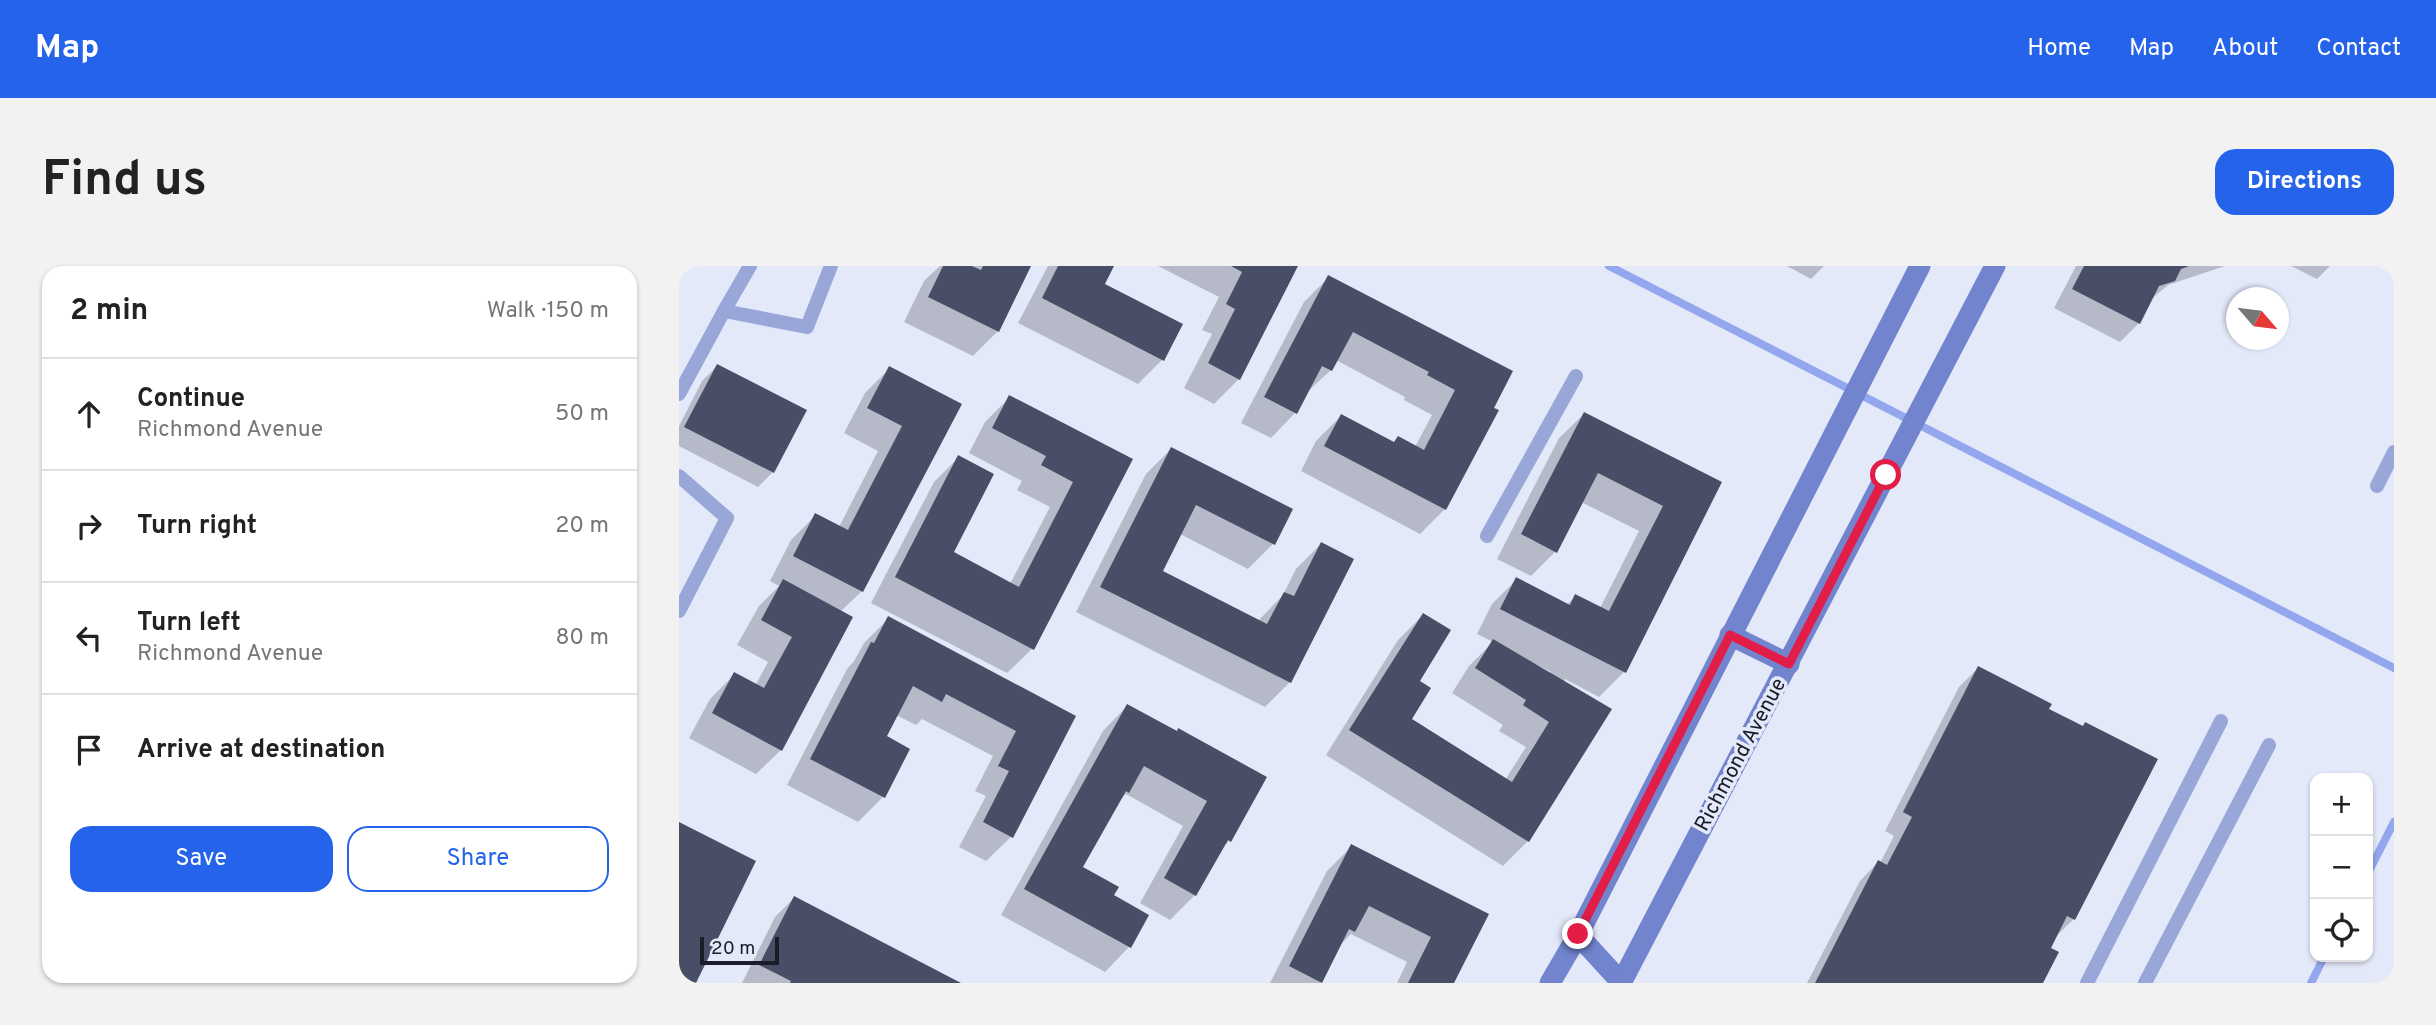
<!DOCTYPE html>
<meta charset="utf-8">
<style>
:root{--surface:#fff;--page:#f2f2f2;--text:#222;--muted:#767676;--line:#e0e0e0;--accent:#2563eb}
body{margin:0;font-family:Overpass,sans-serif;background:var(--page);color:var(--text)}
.controls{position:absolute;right:21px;bottom:21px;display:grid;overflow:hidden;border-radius:14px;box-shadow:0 2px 5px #0004}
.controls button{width:63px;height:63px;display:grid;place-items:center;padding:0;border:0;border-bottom:2px solid var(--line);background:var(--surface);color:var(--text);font:35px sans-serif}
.compass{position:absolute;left:1547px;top:21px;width:63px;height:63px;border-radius:50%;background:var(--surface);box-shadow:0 2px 5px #0004;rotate:118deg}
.scale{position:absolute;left:21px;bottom:18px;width:79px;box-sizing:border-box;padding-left:7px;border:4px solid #1a1d27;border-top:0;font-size:19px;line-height:24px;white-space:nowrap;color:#1a1d27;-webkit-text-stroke:5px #e4e9fa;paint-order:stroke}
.stop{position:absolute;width:21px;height:21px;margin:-16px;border:5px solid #e11d48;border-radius:50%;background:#fff}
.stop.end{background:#e11d48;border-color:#fff;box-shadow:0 2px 7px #0008}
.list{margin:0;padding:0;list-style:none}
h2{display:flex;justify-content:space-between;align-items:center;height:91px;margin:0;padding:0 28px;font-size:30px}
h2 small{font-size:23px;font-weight:400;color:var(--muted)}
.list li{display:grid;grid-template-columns:46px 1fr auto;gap:21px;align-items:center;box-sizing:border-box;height:112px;padding:0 28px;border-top:2px solid var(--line)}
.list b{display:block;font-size:26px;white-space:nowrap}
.list p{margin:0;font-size:23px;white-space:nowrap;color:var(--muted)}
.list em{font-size:23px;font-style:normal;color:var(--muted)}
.actions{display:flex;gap:14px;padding:21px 28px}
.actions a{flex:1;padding:16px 0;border:2px solid var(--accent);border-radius:21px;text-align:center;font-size:24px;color:var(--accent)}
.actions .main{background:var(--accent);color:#fff}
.icon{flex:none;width:38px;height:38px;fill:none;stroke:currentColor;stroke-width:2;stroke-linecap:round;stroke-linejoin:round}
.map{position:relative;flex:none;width:1715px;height:717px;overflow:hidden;border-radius:21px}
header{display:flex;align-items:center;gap:42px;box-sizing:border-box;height:98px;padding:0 35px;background:var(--accent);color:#fff}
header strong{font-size:33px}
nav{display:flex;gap:38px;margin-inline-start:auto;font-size:24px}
.intro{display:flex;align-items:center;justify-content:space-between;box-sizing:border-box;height:168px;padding:0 42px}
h1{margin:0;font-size:49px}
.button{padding:18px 32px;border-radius:21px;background:var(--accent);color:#fff;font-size:24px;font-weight:700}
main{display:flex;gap:42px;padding:0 42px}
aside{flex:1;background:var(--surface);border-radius:21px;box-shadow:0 2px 5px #0004}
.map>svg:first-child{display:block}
.shadow{fill:#0003;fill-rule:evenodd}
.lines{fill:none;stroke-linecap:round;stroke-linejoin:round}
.stream{stroke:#93a7ee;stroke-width:8}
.building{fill:#484e66}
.service{stroke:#98a6d8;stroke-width:14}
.secondary{stroke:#7184cd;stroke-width:21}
.route{stroke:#e11d48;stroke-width:9}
.labels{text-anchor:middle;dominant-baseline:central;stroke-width:7;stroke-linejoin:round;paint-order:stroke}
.street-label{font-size:21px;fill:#1a1d27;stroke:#e4e9fa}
</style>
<header>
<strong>Map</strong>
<nav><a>Home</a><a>Map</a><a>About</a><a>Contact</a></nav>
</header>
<div class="intro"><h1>Find us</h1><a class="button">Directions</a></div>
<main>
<aside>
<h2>2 min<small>Walk · 150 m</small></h2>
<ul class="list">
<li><svg class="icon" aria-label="ahead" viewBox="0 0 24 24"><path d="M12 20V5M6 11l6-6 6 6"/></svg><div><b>Continue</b><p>Richmond Avenue</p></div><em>50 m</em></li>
<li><svg class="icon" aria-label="right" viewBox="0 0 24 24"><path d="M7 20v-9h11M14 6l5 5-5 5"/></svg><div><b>Turn right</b></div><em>20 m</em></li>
<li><svg class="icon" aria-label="left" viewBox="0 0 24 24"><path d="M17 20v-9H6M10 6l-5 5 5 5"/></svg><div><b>Turn left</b><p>Richmond Avenue</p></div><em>80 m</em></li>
<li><svg class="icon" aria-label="arrive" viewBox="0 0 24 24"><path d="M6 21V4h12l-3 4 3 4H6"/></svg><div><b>Arrive at destination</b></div></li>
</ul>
<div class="actions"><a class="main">Save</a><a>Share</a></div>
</aside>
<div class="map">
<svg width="1715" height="717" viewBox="0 0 1715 717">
<rect width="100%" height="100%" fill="#e4e9fa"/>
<!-- shadow -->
<g class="shadow">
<path d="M261 0H352L319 65 294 90 225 56 245 15Z"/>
<path d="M369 0H433L423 19 483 94 459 118 339 57Z"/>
<path d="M479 0H617L560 113 535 138 505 122 533 68 523 64 540 31Z"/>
<path d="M1108 0H1145L1132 13Z"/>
<path d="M1397 0H1546L1489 19 1471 34 1460 57 1441 76 1375 42Z"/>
<path d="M1612 0H1651L1638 13Z"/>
<path d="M650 11 832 106 766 243 741 268 622 205 637 175 662 150 714 177 736 181 753 149 725 134 726 131 657 94 652 104 626 128 616 147 592 172 562 157 625 36Z"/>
<path d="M38 100 94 206 79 221 0 180V160L23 115Z"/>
<path d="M211 102 280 138 183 325 161 346 102 484 77 508 10 472 31 433 56 408 76 420 89 396 58 379 80 340 100 320 91 315 112 274 137 249 160 261 199 185 165 167 186 127Z"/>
<path d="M331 131 451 194 353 383 328 407 192 337 255 216 280 191 272 287 331 318 371 241 338 224 343 215 290 187 306 156Z"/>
<path d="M905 148 1041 217 945 406 920 431 886 413 849 575 824 600 647 489 719 374 744 349 738 415 731 454 826 514 847 481 820 465 824 459 773 427 790 400 814 376 798 368 813 338 838 313 888 339 896 330 921 342 960 265 902 236 877 285 852 310 818 293 880 172ZM853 396 872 406 869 409Z"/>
<path d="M492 183 594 278 569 303 501 268 482 306 579 355 604 329 617 303 642 278 611 416 586 441 397 346 467 208Z"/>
<path d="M210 352 395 450 332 571 307 595 280 581 307 530 296 525 314 490 243 453 237 459 217 449 205 471 229 484 204 531 179 556 108 519 168 403 175 395 185 377Z"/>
<path d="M1299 402 1368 444 1395 653 1375 672 1362 717H1128L1181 615 1199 596 1201 597 1215 570 1206 565 1280 421Z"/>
<path d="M448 440 497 467 550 575 541 584 516 629 491 654 461 637 504 560 447 528 438 537 402 602 433 630 468 650 450 681 426 706 322 649 424 465Z"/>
<path d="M673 580 808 649 773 717H718L728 696 672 668 659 681 641 717H591L648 605Z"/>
<path d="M115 632 278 717H63L96 651Z"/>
</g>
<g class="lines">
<!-- stream -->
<g class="stream">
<path d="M930 0 1715 402"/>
<path d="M1689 607 1715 556"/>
<path d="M1632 717 1645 691"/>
</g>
</g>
<!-- building -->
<g class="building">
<path d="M264 0H293L302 4 304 0H352L320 66 249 31Z"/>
<path d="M379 0H435L426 18 504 58 485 95 363 32Z"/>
<path d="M552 0H619L561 114 529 97 556 43 547 38 563 6Z"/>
<path d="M1405 0H1510L1502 3 1496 15 1480 20 1461 58 1393 23Z"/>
<path d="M649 9 834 105 815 142 820 144 767 244 645 180 662 148 715 176 719 170 745 184 776 124 748 109 750 106 674 66 653 105 643 100 618 148 585 131Z"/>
<path d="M38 98 128 144 95 207 5 161Z"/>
<path d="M210 100 283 138 184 326 114 290 136 247 169 264 223 160 188 142Z"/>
<path d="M330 129 454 193 355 384 216 311 279 189 315 208 275 286 340 321 394 216 362 199 367 190 313 162Z"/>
<path d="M905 146 1043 216 947 407 821 343 837 311 891 339 896 328 930 345 984 240 919 207 878 287 842 268Z"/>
<path d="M492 181 614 243 596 279 517 239 484 305 588 358 605 326 615 330 642 276 675 293 612 417 421 321Z"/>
<path d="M104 313 174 351 103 485 33 447 55 406 85 422 113 371 82 354Z"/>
<path d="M744 347 772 364 741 415 752 422 733 453 833 516 870 456 844 439 847 434 796 402 814 373 933 443 850 576 670 464Z"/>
<path d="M209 350 397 450 334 572 304 556 330 505 319 500 337 465 267 428 263 436 234 420 208 470 231 483 206 532 131 493 192 376 195 377Z"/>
<path d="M1299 400 1373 438 1370 443 1404 460 1406 456 1479 493 1396 654 1388 650 1372 682 1380 686 1364 717H1136L1199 594 1208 599 1233 551 1224 546Z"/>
<path d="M448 438 498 465 499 462 588 511 552 576 549 574 517 630 485 612 528 535 465 500 450 527 447 525 404 601 440 621 435 629 470 649 452 682 345 623Z"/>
<path d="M0 556 77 595 17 717H0Z"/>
<path d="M672 578 810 648 775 717H729L752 671 690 640 676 666 670 663 643 717 610 700Z"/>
<path d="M115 630 282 717H111L112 715 80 699Z"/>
</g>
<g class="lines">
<!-- service -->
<g class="service">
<path d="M71 0 45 45 128 61 152 0"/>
<path d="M0 128 45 45"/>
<path d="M0 210 48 252 0 345"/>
<path d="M1698 220 1715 186"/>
<path d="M808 270 897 110"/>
<path d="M1408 717 1542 455"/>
<path d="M1466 717 1590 479"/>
</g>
<!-- secondary -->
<g class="secondary">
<path d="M1051 369 1110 398"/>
<path d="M899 669 942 716"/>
<path d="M871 717 899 669 1241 0"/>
<path d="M942 717 1316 0"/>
</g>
</g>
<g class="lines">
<!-- route -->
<path class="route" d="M899 668 1051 369 1110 398 1207 209"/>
</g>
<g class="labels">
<!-- street labels -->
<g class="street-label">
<text transform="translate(1062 489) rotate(-62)">Richmond Avenue</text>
</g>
</g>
</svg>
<div class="controls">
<button>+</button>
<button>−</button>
<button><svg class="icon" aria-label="locate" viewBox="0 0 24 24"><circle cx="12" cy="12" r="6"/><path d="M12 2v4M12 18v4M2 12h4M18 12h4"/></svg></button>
</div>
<svg class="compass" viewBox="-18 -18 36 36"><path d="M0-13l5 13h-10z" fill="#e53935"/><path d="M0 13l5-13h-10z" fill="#767676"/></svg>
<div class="scale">20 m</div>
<div class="stop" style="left:1207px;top:209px"></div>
<div class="stop end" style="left:899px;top:668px"></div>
</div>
</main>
